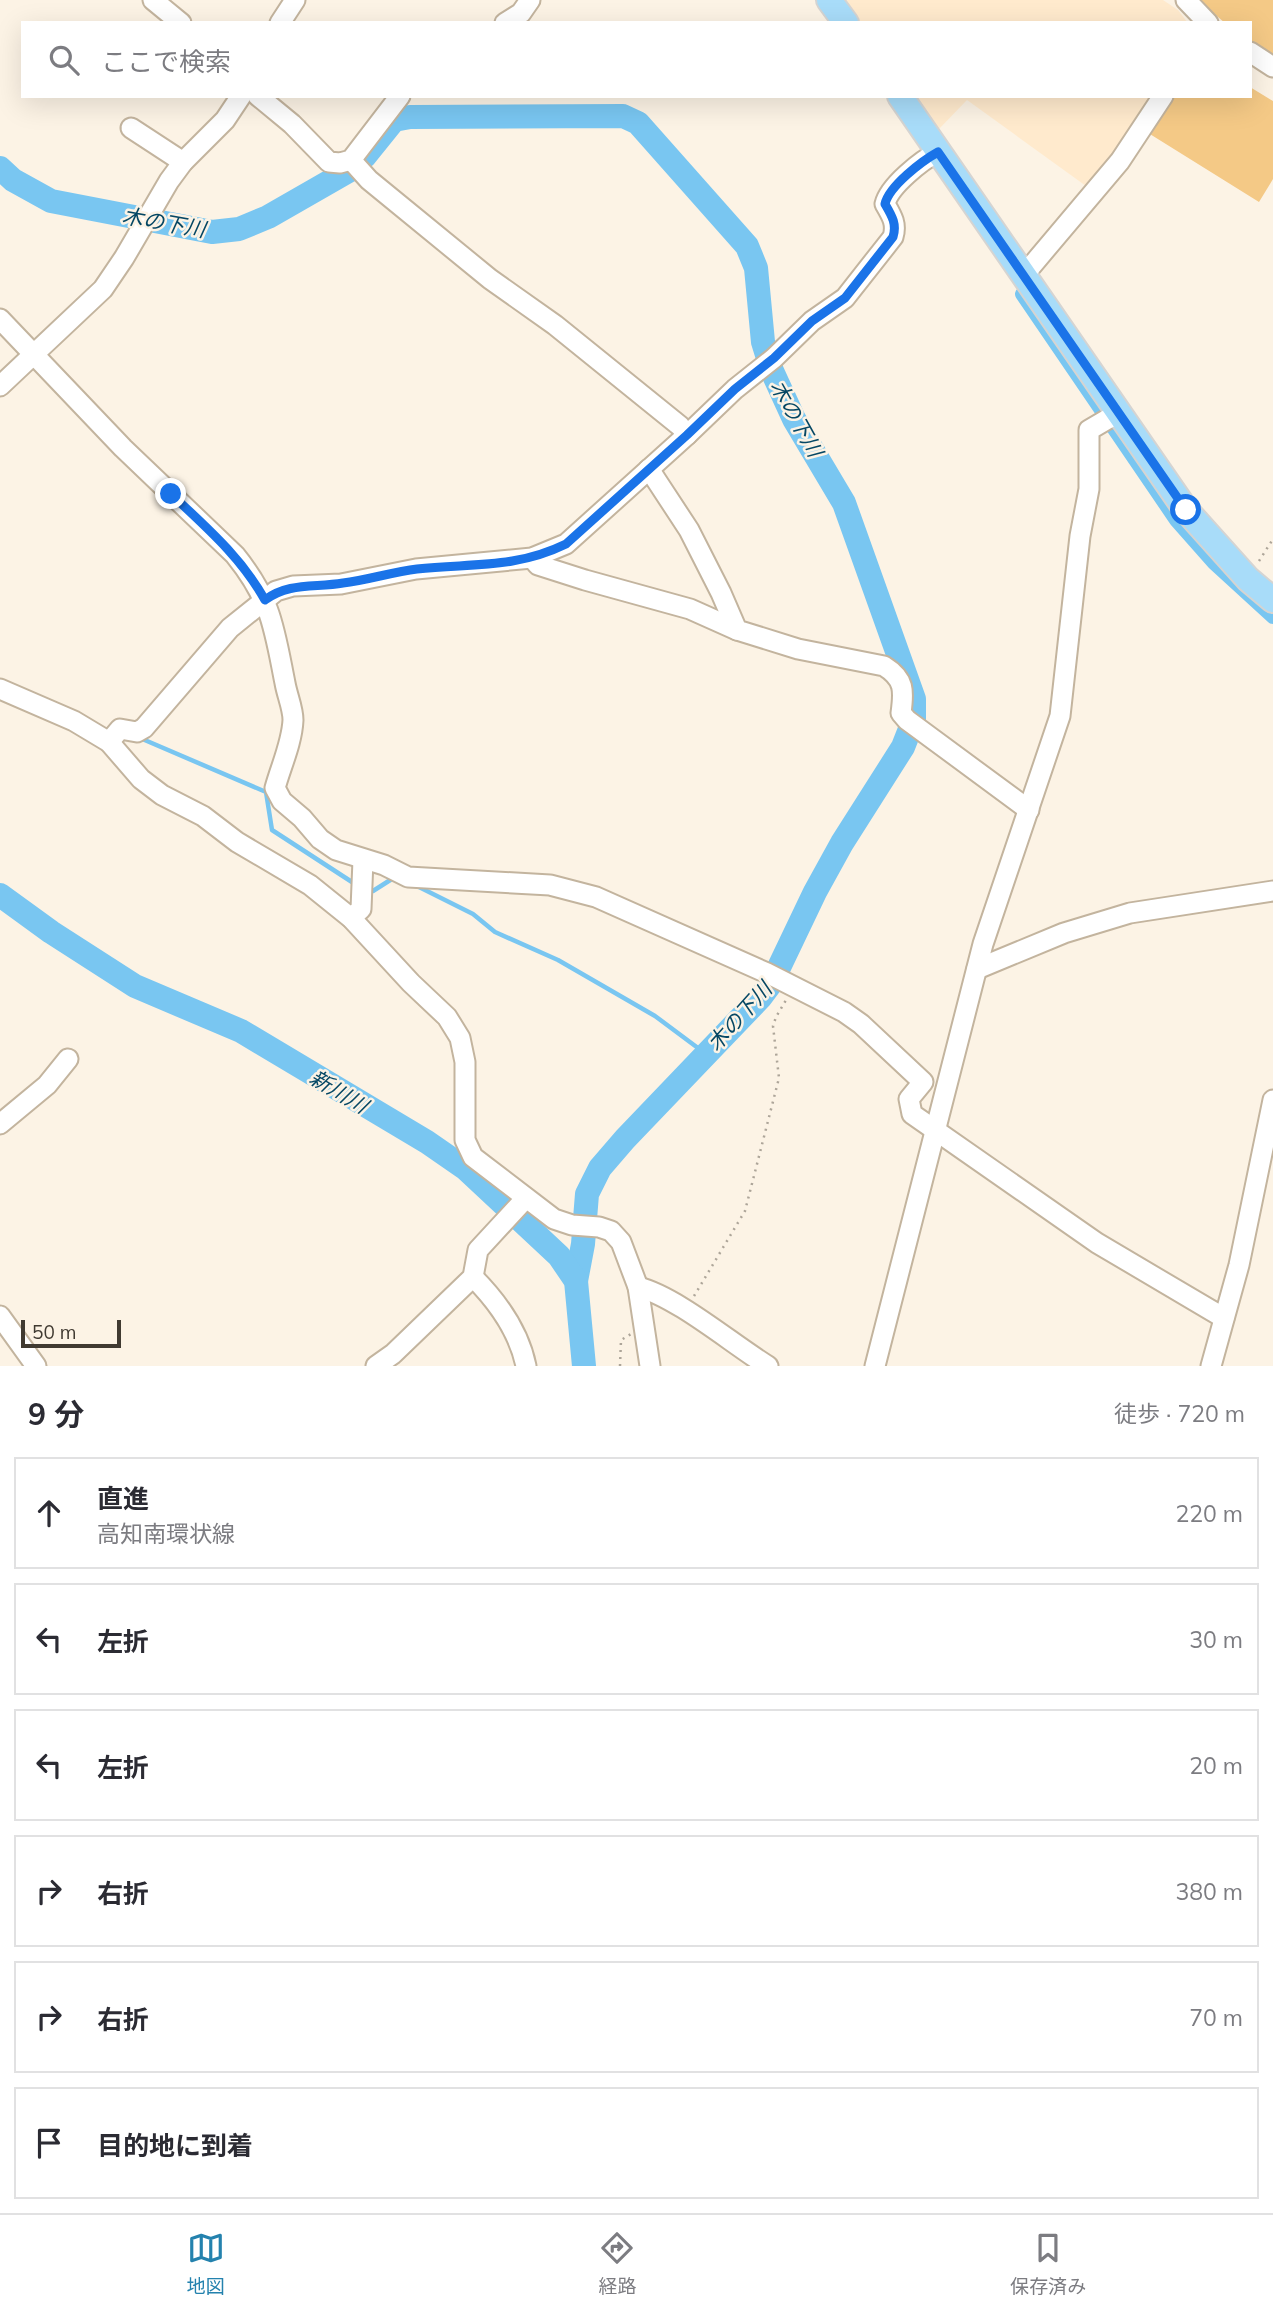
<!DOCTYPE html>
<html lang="ja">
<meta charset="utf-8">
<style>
:root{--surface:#fff;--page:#f7f7f7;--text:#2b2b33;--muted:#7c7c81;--line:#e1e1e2;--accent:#2482ae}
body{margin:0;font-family:Mulish,"Noto Sans JP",sans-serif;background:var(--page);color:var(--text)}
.scale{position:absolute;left:21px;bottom:18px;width:100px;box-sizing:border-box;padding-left:7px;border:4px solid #403a31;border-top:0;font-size:19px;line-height:24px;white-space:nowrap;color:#403a31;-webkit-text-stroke:5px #fcf3e5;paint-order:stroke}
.stop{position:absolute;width:21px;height:21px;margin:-16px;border:5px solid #1a73e8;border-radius:50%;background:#fff}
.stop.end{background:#1a73e8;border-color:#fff;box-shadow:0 2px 7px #0008}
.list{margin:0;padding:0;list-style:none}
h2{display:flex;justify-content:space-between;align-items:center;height:91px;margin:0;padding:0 28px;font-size:30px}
h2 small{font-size:23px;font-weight:400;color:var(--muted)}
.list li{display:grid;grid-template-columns:46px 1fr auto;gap:21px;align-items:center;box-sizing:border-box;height:112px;margin:0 14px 14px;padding:0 14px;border:2px solid var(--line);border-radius:0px}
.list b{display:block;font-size:26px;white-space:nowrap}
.list p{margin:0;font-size:23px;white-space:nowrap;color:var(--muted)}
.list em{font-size:23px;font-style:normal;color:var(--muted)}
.icon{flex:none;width:38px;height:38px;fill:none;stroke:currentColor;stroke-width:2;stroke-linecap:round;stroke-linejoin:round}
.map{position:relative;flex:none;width:1273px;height:1366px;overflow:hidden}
.search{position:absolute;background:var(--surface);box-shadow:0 7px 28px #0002;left:21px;right:21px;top:21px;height:77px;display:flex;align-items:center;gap:18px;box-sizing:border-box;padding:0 24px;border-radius:0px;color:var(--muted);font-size:26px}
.sheet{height:847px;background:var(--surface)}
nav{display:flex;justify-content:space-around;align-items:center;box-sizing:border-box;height:98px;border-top:2px solid var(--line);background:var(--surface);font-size:19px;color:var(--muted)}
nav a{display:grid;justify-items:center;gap:4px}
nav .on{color:var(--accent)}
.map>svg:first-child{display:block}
.built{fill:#ffeacd}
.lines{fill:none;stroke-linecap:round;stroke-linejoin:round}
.stream{stroke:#79c6f1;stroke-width:4.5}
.canal{stroke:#79c6f1;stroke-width:14}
.river{stroke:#79c6f1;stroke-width:24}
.building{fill:#f4c986}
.minor-casing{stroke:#c3b49e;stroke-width:23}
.major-casing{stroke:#d5d4d2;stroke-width:28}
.path{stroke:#ada599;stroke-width:2.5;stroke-dasharray:2 5;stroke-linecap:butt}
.minor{stroke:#fff;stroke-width:19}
.major{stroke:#a8dcf9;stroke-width:24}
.route{stroke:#1a73e8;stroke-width:9}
.labels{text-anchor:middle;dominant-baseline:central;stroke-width:5;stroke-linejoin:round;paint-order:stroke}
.water-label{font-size:21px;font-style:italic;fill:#054764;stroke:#fcf3e5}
</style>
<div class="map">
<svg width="1273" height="1366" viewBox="0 0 1273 1366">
<rect width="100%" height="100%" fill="#fcf3e5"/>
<!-- built -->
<g class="built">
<path d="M841 0H1163L1178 10 1188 23H858Z"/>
<path d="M914 96H1157L1117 156 1086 186 967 100 939 129Z"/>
</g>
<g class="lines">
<!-- stream -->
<g class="stream">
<path d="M140 738 266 792 272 830 355 884"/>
<path d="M415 885 473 914 495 932 558 960 655 1016 706 1054"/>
<path d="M366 888 373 891 395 877"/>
</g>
<!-- canal -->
<path class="canal" d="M1022 294 1176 520 1214 563 1273 617"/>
<!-- river -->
<g class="river">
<path d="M0 168 13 180 51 201 212 232 239 229 268 217 350 170 365 156 394 120 410 117 623 116 638 123 747 246 756 268 763 342 772 371 794 419 844 503 914 699V719L903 747 842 843 815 892 772 982 760 998 625 1139 600 1168 587 1194 583 1244 576 1281"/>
<path d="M0 895 51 932 135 986 241 1031 427 1142 466 1169 559 1256 576 1281 584 1366"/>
</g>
</g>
<!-- building -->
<g class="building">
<path d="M1198 0H1273V56L1250 40V23H1225Z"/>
<path d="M1250 87 1273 101V179L1259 202 1145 131 1167 96H1250Z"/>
</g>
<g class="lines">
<!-- minor casing -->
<g class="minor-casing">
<g id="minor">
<path d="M153 0 181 23"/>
<path d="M1186 0 1208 23"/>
<path d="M280 23 295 0"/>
<path d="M505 23 521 13 530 0"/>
<path d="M1250 52 1273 67"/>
<path d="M258 96 292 124 329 162 340 163 351 160 400 96"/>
<path d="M131 128 183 162"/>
<path d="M351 160 369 180 490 279 555 325 680 426 687 435"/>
<path d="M1023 276 1120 161 1163 96"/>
<path d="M0 319 123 448 235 555C272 601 274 628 285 683 287 695 293 708 293 720 292 743 281 766 275 788L282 801 302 818 320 839 336 850 384 865 408 877 550 885 596 897 767 973 844 1012 861 1024 923 1082 909 1099 912 1114 1097 1243 1224 1318"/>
<path d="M0 386 103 289 124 258 169 181 183 162 225 120 241 96"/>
<path d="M649 469 689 530 721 593 737 630 798 649 884 666C905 679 904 691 901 713L907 720 1029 810"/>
<path d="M532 558 538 565 585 580 690 609 737 630"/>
<path d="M0 689 74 721 109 742 141 779 162 795 203 816 237 842 310 885 351 918 411 983 447 1017 460 1038 465 1062V1140L473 1157 554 1219 572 1225 599 1227 611 1231 621 1242 638 1287 650 1366"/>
<path d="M109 742 120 729 137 732 144 728 230 628 276 591 293 586 341 584 416 569 532 558 566 544 687 435 735 389 774 358 812 321 845 298 893 237C897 224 892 216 885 204 889 186 922 160 938 152"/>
<path d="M351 918 361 909 363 860"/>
<path d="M977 969 1064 933 1130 913 1273 891"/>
<path d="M0 1124 47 1085 68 1059"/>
<path d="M473 1277C497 1301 519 1332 526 1366"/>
<path d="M638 1287C677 1297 732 1344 768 1366"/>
<path d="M0 1316 36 1366"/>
<path d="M376 1366 393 1354 473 1277 478 1250 526 1198"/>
<path d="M875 1366 983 944 1060 716 1080 536 1089 489V430L1118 413"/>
<path d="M1211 1366 1239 1265 1273 1100"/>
</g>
</g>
<!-- major casing -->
<g class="major-casing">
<g id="major">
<path d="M829 0 846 23"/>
<path d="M900 96 1186 510 1248 579 1273 600"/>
</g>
</g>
<!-- path -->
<g class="path">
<path d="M1259 561 1273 539"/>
<path d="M694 1296 745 1211 779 1078 773 1026 776 1017 786 1000"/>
<path d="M620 1366 621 1340 631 1334"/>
</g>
<!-- minor -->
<use href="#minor" class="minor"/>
<!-- major -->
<use href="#major" class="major"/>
</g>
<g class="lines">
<!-- route -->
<path class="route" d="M171 494C206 527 241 557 265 600 289 582 315 588 343 583 368 580 392 572 417 569 471 563 515 569 566 544L687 435 735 389 774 358 812 321 845 298 893 237C897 224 892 216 885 204 889 186 922 161 938 152L1186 510"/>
</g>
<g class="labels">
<!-- water labels -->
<g class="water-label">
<text transform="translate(164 222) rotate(10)">木の下川</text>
<text transform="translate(797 418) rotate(61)">木の下川</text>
<text transform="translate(739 1016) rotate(-48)">木の下川</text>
<text transform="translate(339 1091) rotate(31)">新川川</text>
</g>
</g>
</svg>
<div class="scale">50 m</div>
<div class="stop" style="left:1186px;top:510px"></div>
<div class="stop end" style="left:171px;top:494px"></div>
<div class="search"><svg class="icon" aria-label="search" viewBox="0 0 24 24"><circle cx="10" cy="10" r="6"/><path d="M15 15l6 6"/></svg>ここで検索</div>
</div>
<section class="sheet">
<h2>9 分<small>徒歩 · 720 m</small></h2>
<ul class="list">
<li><svg class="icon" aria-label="ahead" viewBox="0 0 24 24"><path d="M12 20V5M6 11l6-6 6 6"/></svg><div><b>直進</b><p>高知南環状線</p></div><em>220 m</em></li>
<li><svg class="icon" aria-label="left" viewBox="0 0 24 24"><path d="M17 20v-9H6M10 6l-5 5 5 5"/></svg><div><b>左折</b></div><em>30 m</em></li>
<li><svg class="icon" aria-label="left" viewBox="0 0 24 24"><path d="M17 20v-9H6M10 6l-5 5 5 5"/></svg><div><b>左折</b></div><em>20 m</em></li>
<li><svg class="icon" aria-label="right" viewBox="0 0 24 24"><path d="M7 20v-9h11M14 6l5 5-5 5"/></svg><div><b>右折</b></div><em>380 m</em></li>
<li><svg class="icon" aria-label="right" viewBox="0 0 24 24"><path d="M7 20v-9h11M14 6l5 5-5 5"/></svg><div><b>右折</b></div><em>70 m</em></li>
<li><svg class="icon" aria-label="arrive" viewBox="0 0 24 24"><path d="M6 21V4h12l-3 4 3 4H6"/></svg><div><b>目的地に到着</b></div></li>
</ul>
</section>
<nav>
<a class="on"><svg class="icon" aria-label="map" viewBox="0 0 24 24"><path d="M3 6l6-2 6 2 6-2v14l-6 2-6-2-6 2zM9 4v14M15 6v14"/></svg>地図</a>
<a><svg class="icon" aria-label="directions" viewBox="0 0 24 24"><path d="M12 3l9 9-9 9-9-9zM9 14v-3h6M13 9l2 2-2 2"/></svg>経路</a>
<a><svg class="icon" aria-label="saved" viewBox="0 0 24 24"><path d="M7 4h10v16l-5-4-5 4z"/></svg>保存済み</a>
</nav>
